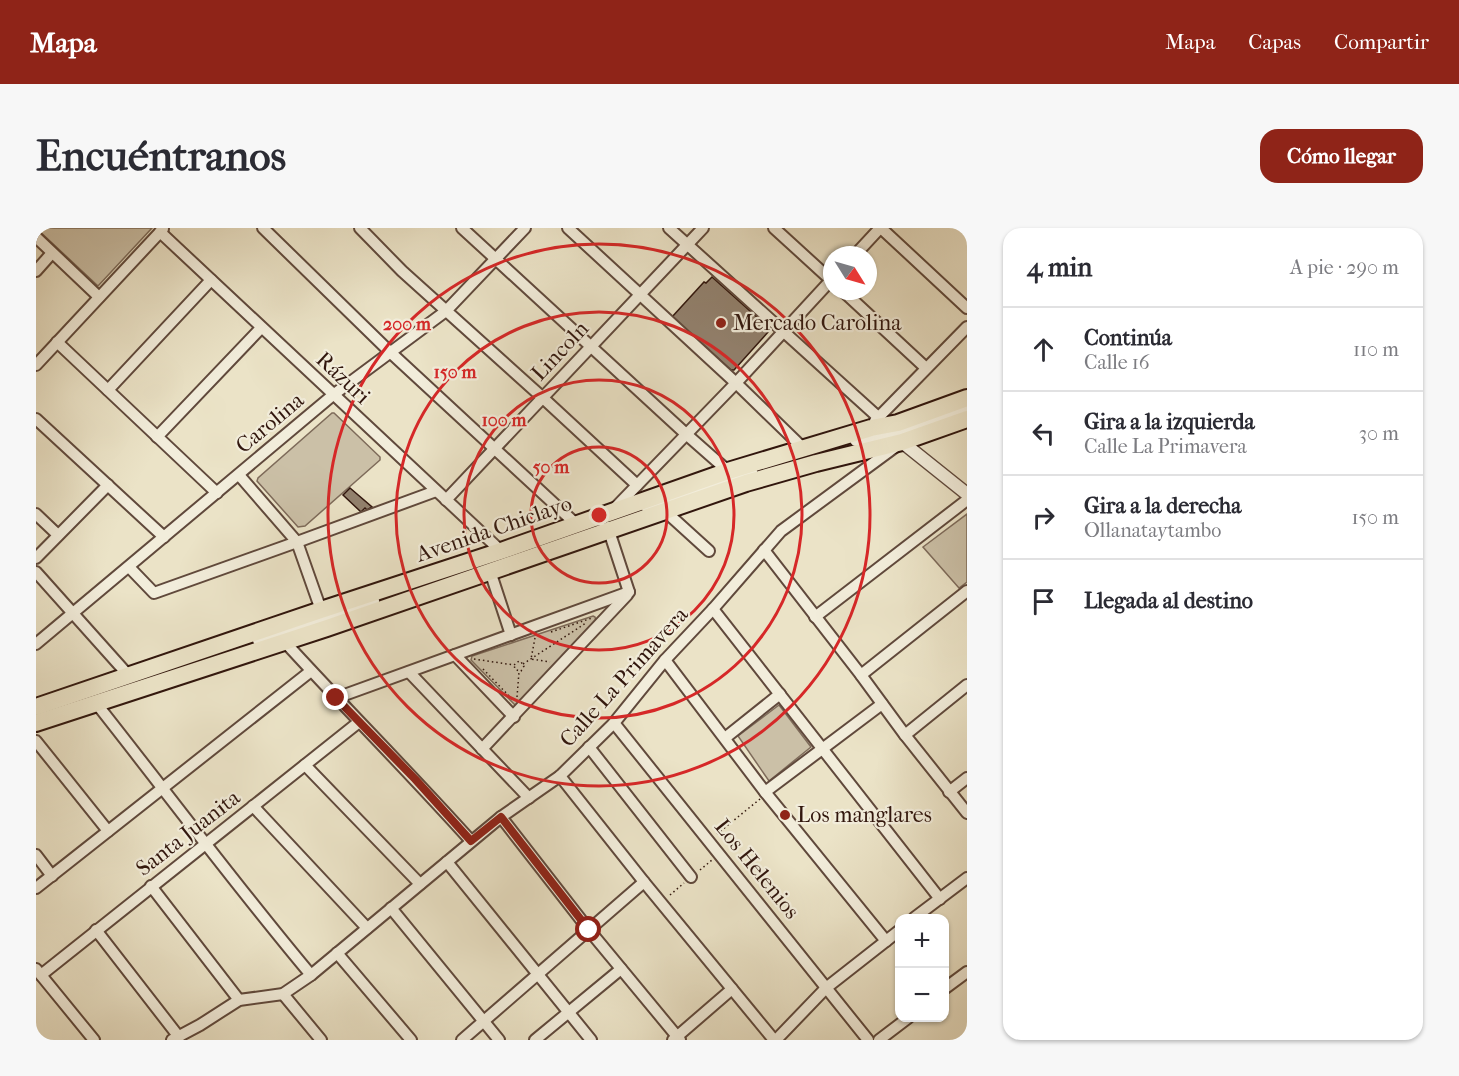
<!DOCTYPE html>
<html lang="es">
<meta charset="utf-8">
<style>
:root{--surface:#fff;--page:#f7f7f7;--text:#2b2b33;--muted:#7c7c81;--line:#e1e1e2;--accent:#8f2418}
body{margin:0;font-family:"IM FELL French Canon",serif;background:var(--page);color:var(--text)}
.controls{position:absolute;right:18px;bottom:18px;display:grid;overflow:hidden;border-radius:12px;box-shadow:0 2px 4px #0004}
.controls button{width:54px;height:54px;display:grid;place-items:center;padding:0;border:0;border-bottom:2px solid var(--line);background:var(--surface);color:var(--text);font:30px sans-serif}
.compass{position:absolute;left:787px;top:18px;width:54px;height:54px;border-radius:50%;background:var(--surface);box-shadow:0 2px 4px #0004;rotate:127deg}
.stop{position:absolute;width:18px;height:18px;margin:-14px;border:4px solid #8f2418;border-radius:50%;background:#fff}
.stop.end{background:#8f2418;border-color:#fff;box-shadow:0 2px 6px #0008}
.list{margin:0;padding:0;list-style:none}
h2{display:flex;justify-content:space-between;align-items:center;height:78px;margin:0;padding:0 24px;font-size:26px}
h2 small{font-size:20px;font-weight:400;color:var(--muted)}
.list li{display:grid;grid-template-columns:39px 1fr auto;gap:18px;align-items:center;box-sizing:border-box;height:84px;padding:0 24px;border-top:2px solid var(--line)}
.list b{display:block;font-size:22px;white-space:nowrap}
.list p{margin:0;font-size:20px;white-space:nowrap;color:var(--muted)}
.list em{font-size:20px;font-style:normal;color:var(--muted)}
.icon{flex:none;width:33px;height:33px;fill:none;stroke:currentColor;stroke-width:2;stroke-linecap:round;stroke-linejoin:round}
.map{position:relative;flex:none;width:931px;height:812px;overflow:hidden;border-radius:18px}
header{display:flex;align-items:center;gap:36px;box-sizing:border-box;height:84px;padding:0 30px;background:var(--accent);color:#fff}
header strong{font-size:28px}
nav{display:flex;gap:33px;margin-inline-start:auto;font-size:21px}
.intro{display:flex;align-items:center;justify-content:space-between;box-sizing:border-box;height:144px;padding:0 36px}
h1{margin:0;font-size:42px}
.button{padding:15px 27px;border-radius:18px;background:var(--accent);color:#fff;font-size:21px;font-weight:700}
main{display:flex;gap:36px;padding:0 36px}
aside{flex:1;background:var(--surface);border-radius:18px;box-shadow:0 2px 4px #0004}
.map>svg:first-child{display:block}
.green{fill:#cbc0a7;stroke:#7e6b5a;stroke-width:1.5}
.building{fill:#92816e;stroke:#31160d;stroke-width:1.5}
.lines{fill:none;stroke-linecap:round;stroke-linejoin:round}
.minor-casing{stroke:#60493c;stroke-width:14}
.tertiary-casing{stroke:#60493c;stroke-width:15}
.primary-casing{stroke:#31160d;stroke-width:20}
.path{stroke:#31160d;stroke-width:1.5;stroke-dasharray:1.5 3;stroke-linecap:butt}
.minor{stroke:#f2eddb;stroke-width:10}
.tertiary{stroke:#f2eddb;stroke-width:12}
.primary{stroke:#ebe3c7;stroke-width:16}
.route{stroke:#8f2418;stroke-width:8}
.ring{fill:none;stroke:#d62828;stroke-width:3}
.poi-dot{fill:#8f2418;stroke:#f2eddb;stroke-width:2}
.labels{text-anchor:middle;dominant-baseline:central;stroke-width:4.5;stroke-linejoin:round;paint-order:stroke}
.poi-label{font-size:22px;fill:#31160d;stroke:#f2eddb;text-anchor:start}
.street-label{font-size:22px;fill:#31160d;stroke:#f2eddb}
.centre{fill:#d62828;stroke:#f2eddb;stroke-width:3}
.ring-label{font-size:18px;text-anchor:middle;font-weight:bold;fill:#d62828;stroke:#f2eddb;stroke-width:4.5;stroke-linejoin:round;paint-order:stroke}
</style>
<header>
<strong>Mapa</strong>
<nav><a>Mapa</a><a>Capas</a><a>Compartir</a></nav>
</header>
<div class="intro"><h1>Encuéntranos</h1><a class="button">Cómo llegar</a></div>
<main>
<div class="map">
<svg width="931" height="812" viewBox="0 0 931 812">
<rect width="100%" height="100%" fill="#ebe3c7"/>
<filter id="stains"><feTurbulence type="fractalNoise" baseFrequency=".00333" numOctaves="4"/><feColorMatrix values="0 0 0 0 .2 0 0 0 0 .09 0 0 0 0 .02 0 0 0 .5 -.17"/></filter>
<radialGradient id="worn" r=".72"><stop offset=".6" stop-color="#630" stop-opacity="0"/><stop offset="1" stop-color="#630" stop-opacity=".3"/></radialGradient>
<!-- green -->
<g class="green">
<path d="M0 0H116L62 58Z"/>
<path d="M296 185H298L344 229V232L269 298 262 299 221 253 222 250Z"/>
<path d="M931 286V354L923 360 887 319Z"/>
<path d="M557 388 559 389 560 393 480 478 435 432 436 428Z"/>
<path d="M743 477 775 519 733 553 702 508Z"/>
</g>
<!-- building -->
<g class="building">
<path d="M676 49 733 100V103L698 142H695L636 89 668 54 670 55Z"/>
<path d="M314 260 336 279 331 282 329 280 325 284 307 267Z"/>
</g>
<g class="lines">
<!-- minor casing -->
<g class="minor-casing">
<g id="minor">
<path d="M227 0 354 124 540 296"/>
<path d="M324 0 366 43 507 170 601 257"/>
<path d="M426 0 650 206 692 243"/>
<path d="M532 0 700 155 767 220"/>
<path d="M633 0 842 189"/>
<path d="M738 0 796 53"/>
<path d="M845 0 931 80"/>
<path d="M124 4 465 323"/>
<path d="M0 9 63 69"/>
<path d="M819 27 844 0"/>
<path d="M0 43 16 25"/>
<path d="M807 63 890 140"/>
<path d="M21 114 181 265"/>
<path d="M0 137 127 1"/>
<path d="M72 162 175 52"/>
<path d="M0 191 128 309"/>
<path d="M839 193 931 99"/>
<path d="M121 209 225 100"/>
<path d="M203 247 261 314 285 382"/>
<path d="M410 272 667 0"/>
<path d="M579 280 700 155 796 51"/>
<path d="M629 283 673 323"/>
<path d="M0 286 22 307"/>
<path d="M573 299V303L593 364"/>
<path d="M728 322 825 447 869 507 931 585"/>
<path d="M0 330 72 257"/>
<path d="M93 339 118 365 261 314 400 263"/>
<path d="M454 343 475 407"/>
<path d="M0 344 93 448"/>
<path d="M677 381 904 671"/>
<path d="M779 389 931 272"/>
<path d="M248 413C310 481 374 545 435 613"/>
<path d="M0 416 297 167 410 83 489 0"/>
<path d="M419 427 478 489"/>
<path d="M629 432 729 564 850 713"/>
<path d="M373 444 493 570"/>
<path d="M825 447 931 363"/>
<path d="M300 470 593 364"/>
<path d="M60 475C132 566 201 659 275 747"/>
<path d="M578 495 832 812"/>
<path d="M869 507 931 457"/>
<path d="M689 510 744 466"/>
<path d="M0 513 72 603"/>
<path d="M553 519 655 649"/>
<path d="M446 521 591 367"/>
<path d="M269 537 384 656"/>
<path d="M524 548 608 654 738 812"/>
<path d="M729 564 846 476"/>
<path d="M913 564 931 550"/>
<path d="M217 578 331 700"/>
<path d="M465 589 553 702 644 812"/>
<path d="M0 627 16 648"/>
<path d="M411 634 555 812"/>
<path d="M115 658 203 772"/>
<path d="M0 660 275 443"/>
<path d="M355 680 463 812"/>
<path d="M878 690 931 650"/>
<path d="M60 702 143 809"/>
<path d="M301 725 375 812"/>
<path d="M0 741 58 812"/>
<path d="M5 747 323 494"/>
<path d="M908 761 931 744"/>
<path d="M247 766 285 812"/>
<path d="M136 812 164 797 203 772 247 766 275 747 465 589 524 548 578 495 629 432 677 381 745 303 859 219"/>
<path d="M426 812 608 654"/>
<path d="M499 812 585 741"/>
<path d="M637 812 696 761"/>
<path d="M740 812 790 760 864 702"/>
<path d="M843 812 872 790"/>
</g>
</g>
<!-- tertiary casing -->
<g class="tertiary-casing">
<g id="tertiary">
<path d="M861 210 931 266"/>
<path d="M820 212 870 203 931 180"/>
<path d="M612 280 715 244"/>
<path d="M223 412 337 373"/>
</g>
</g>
<!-- primary casing -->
<g class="primary-casing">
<g id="primary">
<path d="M0 479 285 382 465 323 692 243 835 200 862 195 931 170"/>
<path d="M0 495 291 400 710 255 780 235 866 214 931 191"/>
</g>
</g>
<!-- path -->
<g class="path">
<path d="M515 404 556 390"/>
<path d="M499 410 495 431 514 434"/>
<path d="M438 431 478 437 483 433 485 434 488 438 485 443H483L479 441 478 437"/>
<path d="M487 436 550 395"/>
<path d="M447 441 477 472"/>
<path d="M481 469 483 444"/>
<path d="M681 606 724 571"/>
<path d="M664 642 676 632"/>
<path d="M634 667 648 655"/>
</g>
<!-- minor -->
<use href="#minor" class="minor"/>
<!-- tertiary -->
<use href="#tertiary" class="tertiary"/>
<!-- primary -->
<use href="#primary" class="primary"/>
</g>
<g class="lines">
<!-- route -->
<path class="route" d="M300 470 379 551 435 613 465 589 553 702"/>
</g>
<!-- distance rings -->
<g class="ring">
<circle cx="563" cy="287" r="68"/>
<circle cx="563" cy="287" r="135"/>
<circle cx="563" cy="287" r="203"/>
<circle cx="563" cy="287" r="271"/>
</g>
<!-- markers -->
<g class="poi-dot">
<circle cx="685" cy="95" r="6"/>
<circle cx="749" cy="587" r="6"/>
</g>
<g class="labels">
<!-- poi labels -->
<g class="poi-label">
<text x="697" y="95">Mercado Carolina</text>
<text x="761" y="587">Los manglares</text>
</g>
<!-- street labels -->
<g class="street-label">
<text transform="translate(524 123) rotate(-47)">Lincoln</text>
<text transform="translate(307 150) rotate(43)">Rázuri</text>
<text transform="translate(234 195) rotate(-40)">Carolina</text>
<text transform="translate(458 301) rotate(-19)">Avenida Chiclayo</text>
<text transform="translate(588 449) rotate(-48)">Calle La Primavera</text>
<text transform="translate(152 605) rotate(-38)">Santa Juanita</text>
<text transform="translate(721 641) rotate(51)">Los Helenios</text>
</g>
</g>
<circle cx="563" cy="287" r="9" class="centre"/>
<g class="ring-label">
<text x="371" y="102">200 m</text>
<text x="419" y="150">150 m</text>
<text x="468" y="198">100 m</text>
<text x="515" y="245">50 m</text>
</g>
<rect width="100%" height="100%" filter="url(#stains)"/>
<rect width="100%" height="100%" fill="url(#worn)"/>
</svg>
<div class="controls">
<button>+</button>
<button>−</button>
</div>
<svg class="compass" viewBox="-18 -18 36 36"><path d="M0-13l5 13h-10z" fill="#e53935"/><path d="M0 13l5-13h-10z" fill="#7c7c81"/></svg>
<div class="stop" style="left:553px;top:702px"></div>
<div class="stop end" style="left:300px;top:470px"></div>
</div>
<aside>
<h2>4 min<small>A pie · 290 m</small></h2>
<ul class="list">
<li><svg class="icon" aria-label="ahead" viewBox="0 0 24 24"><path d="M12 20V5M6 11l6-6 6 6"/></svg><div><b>Continúa</b><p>Calle 16</p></div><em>110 m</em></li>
<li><svg class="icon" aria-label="left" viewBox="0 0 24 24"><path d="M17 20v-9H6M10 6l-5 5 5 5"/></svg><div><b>Gira a la izquierda</b><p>Calle La Primavera</p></div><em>30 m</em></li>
<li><svg class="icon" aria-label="right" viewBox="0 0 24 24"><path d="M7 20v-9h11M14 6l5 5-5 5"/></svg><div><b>Gira a la derecha</b><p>Ollanataytambo</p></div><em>150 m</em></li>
<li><svg class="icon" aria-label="arrive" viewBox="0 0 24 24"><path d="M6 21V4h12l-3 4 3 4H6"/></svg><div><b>Llegada al destino</b></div></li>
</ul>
</aside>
</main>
